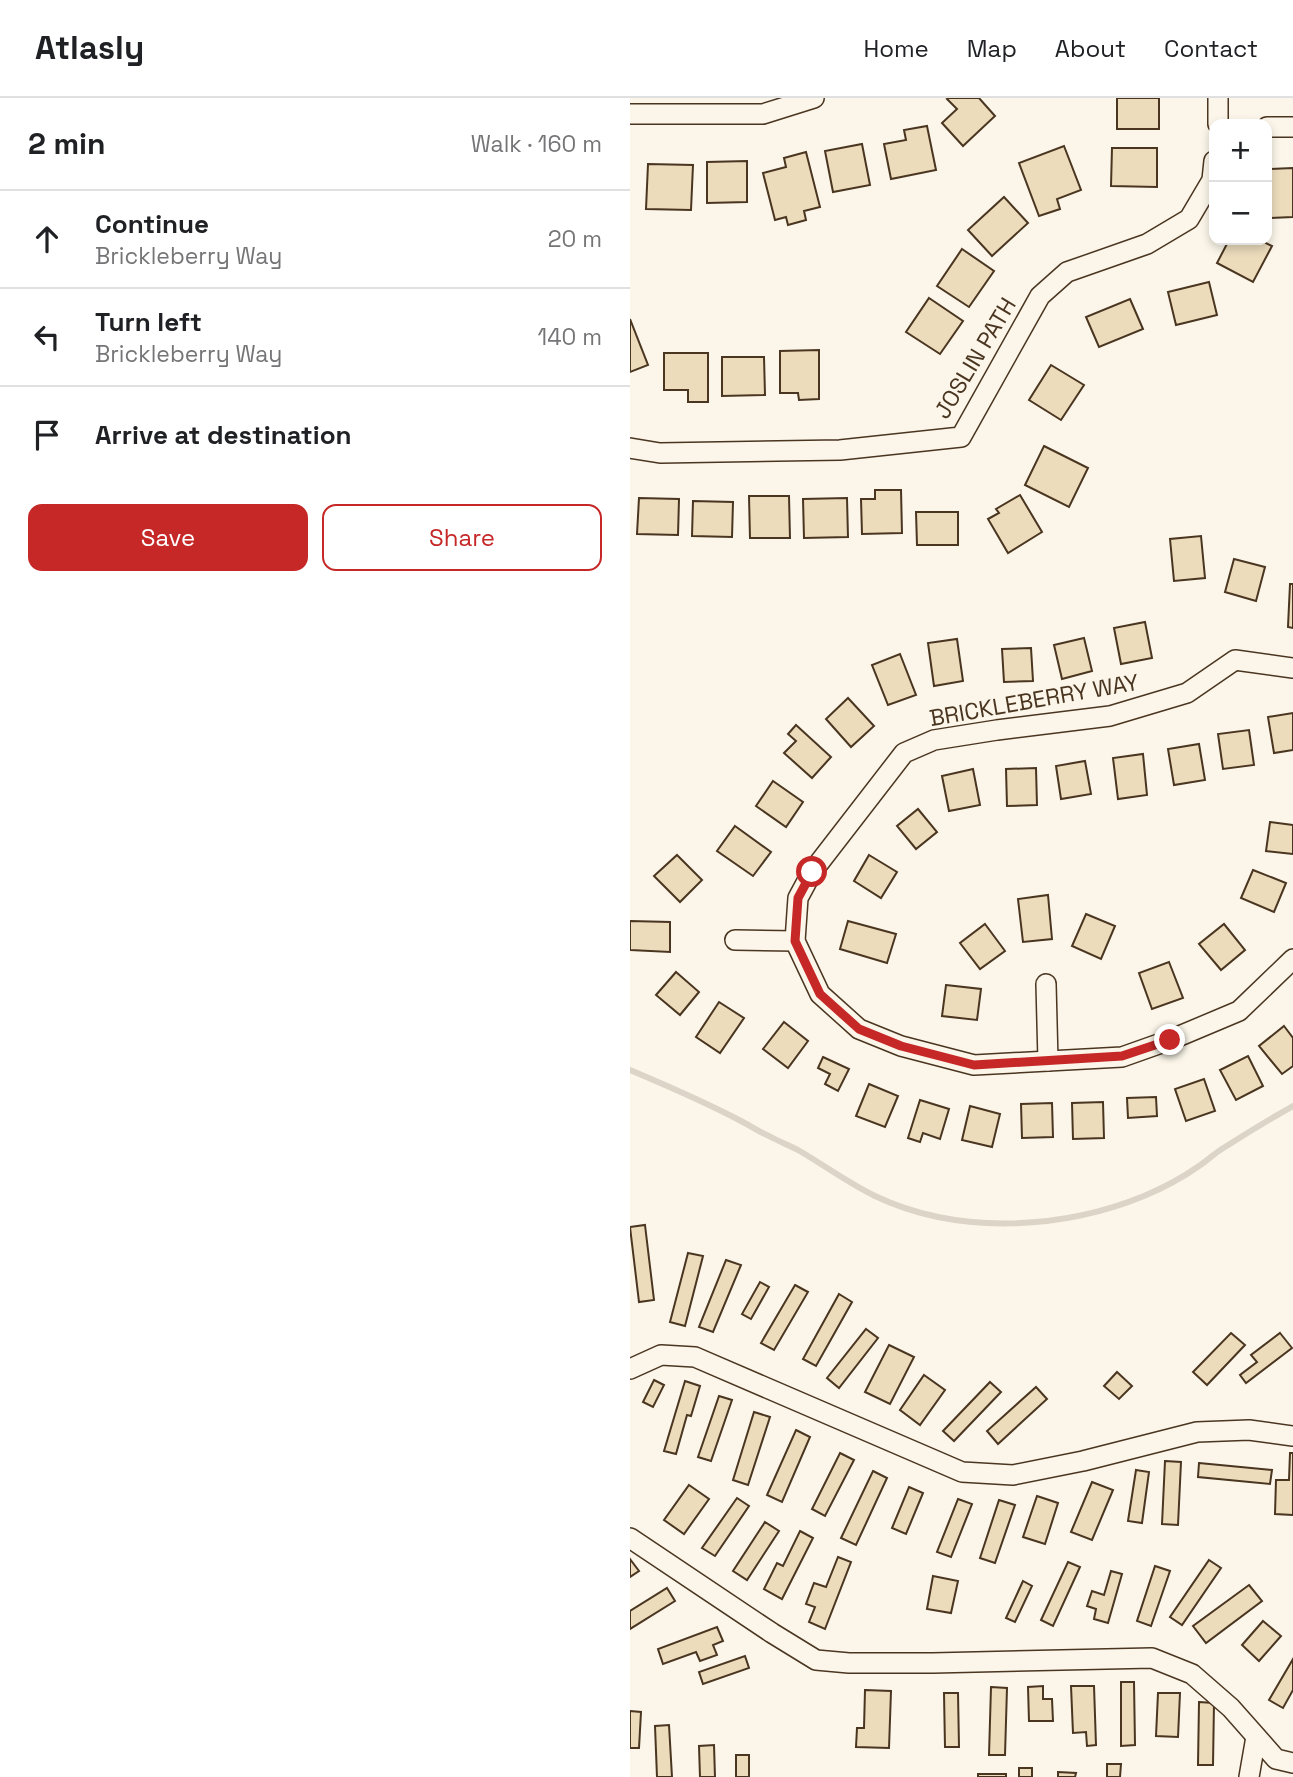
<!DOCTYPE html>
<meta charset="utf-8">
<style>
:root{--surface:#fff;--page:#f6f6f6;--text:#202124;--muted:#757577;--line:#e0e0e0;--accent:#c62828}
body{margin:0;font-family:"Space Grotesk",sans-serif;background:var(--page);color:var(--text)}
.controls{position:absolute;right:21px;top:21px;display:grid;overflow:hidden;border-radius:14px;box-shadow:0 4px 10px #0003}
.controls button{width:63px;height:63px;display:grid;place-items:center;padding:0;border:0;border-bottom:2px solid var(--line);background:var(--surface);color:var(--text);font:35px sans-serif}
.stop{position:absolute;width:21px;height:21px;margin:-16px;border:5px solid #c62828;border-radius:50%;background:#fff}
.stop.end{background:#c62828;border-color:#fff;box-shadow:0 2px 7px #0008}
.list{margin:0;padding:0;list-style:none}
h2{display:flex;justify-content:space-between;align-items:center;height:91px;margin:0;padding:0 28px;font-size:30px}
h2 small{font-size:23px;font-weight:400;color:var(--muted)}
.list li{display:grid;grid-template-columns:46px 1fr auto;gap:21px;align-items:center;box-sizing:border-box;height:98px;padding:0 28px;border-top:2px solid var(--line)}
.list b{display:block;font-size:26px;white-space:nowrap}
.list p{margin:0;font-size:23px;white-space:nowrap;color:var(--muted)}
.list em{font-size:23px;font-style:normal;color:var(--muted)}
.actions{display:flex;gap:14px;padding:21px 28px}
.actions a{flex:1;padding:16px 0;border:2px solid var(--accent);border-radius:14px;text-align:center;font-size:24px;color:var(--accent)}
.actions .main{background:var(--accent);color:#fff}
.icon{flex:none;width:38px;height:38px;fill:none;stroke:currentColor;stroke-width:2;stroke-linecap:round;stroke-linejoin:round}
.map{position:relative;flex:none;width:663px;height:1679px;overflow:hidden}
header{display:flex;align-items:center;gap:42px;box-sizing:border-box;height:98px;padding:0 35px;background:var(--surface);border-bottom:2px solid var(--line)}
header strong{font-size:33px}
nav{display:flex;gap:38px;margin-inline-start:auto;font-size:24px}
main{display:flex}
aside{flex:1;background:var(--surface)}
.map>svg:first-child{display:block}
.lines{fill:none;stroke-linecap:round;stroke-linejoin:round}
.stream{stroke:#dcd4c6;stroke-width:6}
.building{fill:#ecdcbc;stroke:#4a3520;stroke-width:2}
.street-casing{stroke:#4a3520;stroke-width:22}
.street{stroke:#fbf6e9;stroke-width:19}
.route{stroke:#c62828;stroke-width:9}
.labels{text-anchor:middle;dominant-baseline:central;stroke-width:5;stroke-linejoin:round;paint-order:stroke}
.street-label{font-size:23px;fill:#4a3520;stroke:#fbf6e9}
</style>
<header>
<strong>Atlasly</strong>
<nav><a>Home</a><a>Map</a><a>About</a><a>Contact</a></nav>
</header>
<main>
<aside>
<h2>2 min<small>Walk · 160 m</small></h2>
<ul class="list">
<li><svg class="icon" aria-label="ahead" viewBox="0 0 24 24"><path d="M12 20V5M6 11l6-6 6 6"/></svg><div><b>Continue</b><p>Brickleberry Way</p></div><em>20 m</em></li>
<li><svg class="icon" aria-label="left" viewBox="0 0 24 24"><path d="M17 20v-9H6M10 6l-5 5 5 5"/></svg><div><b>Turn left</b><p>Brickleberry Way</p></div><em>140 m</em></li>
<li><svg class="icon" aria-label="arrive" viewBox="0 0 24 24"><path d="M6 21V4h12l-3 4 3 4H6"/></svg><div><b>Arrive at destination</b></div></li>
</ul>
<div class="actions"><a class="main">Save</a><a>Share</a></div>
</aside>
<div class="map">
<svg width="663" height="1679" viewBox="0 0 663 1679">
<rect width="100%" height="100%" fill="#fbf6e9"/>
<g class="lines">
<!-- stream -->
<path class="stream" d="M0 972C38 988 75 1004 111 1023 121 1028 129 1034 139 1038 148 1043 158 1047 168 1052 194 1067 218 1085 245 1098 327 1137 431 1132 514 1098 533 1090 552 1080 569 1068 578 1062 586 1054 595 1049 617 1035 640 1021 663 1008"/>
</g>
<!-- building -->
<g class="building">
<path d="M319 0H349L365 18 333 48 312 25 327 11 317 1Z"/>
<rect x="487" y="0" width="42" height="31"/>
<path d="M297 28 306 72 261 81 254 46 276 42 274 32Z"/>
<path d="M232 46 240 87 203 94 195 53Z"/>
<path d="M434 48 451 92 427 101 430 111 409 118 389 65Z"/>
<path d="M482 50H527V89L481 88Z"/>
<path d="M176 54 190 109 174 113 176 122 158 127 156 119 145 122 133 75 156 69 154 60Z"/>
<path d="M117 63V104L77 105V64Z"/>
<path d="M18 66 63 67 61 112 16 111Z"/>
<path d="M663 70V119L637 120V71Z"/>
<path d="M374 99 398 125 362 158 338 132Z"/>
<path d="M599 142H630L642 148 623 184 587 165Z"/>
<path d="M332 151 364 173 339 209 307 188Z"/>
<path d="M579 184 587 217 546 227 538 194Z"/>
<path d="M299 200 333 223 310 256 276 234Z"/>
<path d="M500 201 513 231 469 249 456 219Z"/>
<path d="M0 221 18 267 0 274Z"/>
<path d="M189 252V301L169 302 168 295H150V253Z"/>
<path d="M34 255H78V304H58V292H34Z"/>
<path d="M92 259H134L135 297 92 298Z"/>
<path d="M421 267 454 287 431 322 399 302Z"/>
<path d="M414 348 458 370 439 409 395 387Z"/>
<path d="M245 392H271L272 435 232 436 231 401H245Z"/>
<path d="M390 397 412 434 378 455 358 421 369 415 366 411Z"/>
<path d="M119 398H159L160 440H120Z"/>
<path d="M9 400 49 401 48 437 7 436Z"/>
<path d="M217 400 218 439 174 440 173 401Z"/>
<path d="M63 403 103 404 102 439 62 438Z"/>
<path d="M286 414H328V447H287Z"/>
<path d="M571 438 575 480 544 483 540 441Z"/>
<path d="M604 461 635 469 626 503 595 494Z"/>
<path d="M660 486H663V530L658 529Z"/>
<path d="M515 524 522 560 491 566 484 530Z"/>
<path d="M454 540 462 573 432 581 424 547Z"/>
<path d="M327 541 333 583 304 588 298 545Z"/>
<path d="M401 550 403 583 374 584 372 551Z"/>
<path d="M270 556 286 597 258 607 242 567Z"/>
<path d="M218 600 244 628 221 649 196 621Z"/>
<path d="M663 615V652L644 655 638 619Z"/>
<path d="M166 627 201 659 182 680 154 655 166 643 158 636Z"/>
<path d="M619 632 624 667 593 671 588 636Z"/>
<path d="M569 646 575 682 544 687 538 651Z"/>
<path d="M513 656 517 697 488 701 483 660Z"/>
<path d="M455 663 461 696 431 701 426 668Z"/>
<path d="M406 670 407 707 377 708 376 671Z"/>
<path d="M343 671 350 707 319 713 312 678Z"/>
<path d="M143 683 173 704 156 729 126 708Z"/>
<path d="M288 711 307 734 286 751 267 728Z"/>
<path d="M640 724 663 727V756L636 753Z"/>
<path d="M105 728 141 754 123 778 87 753Z"/>
<path d="M47 757 72 782 50 804 24 778Z"/>
<path d="M239 757 267 774 251 800 224 783Z"/>
<path d="M623 772 656 785 644 814 611 800Z"/>
<path d="M418 797 422 841 393 844 388 801Z"/>
<path d="M456 816 485 828 471 861 442 848Z"/>
<path d="M0 823 40 824V854L0 852Z"/>
<path d="M218 823 266 836 257 865 210 851Z"/>
<path d="M355 826 375 853 350 871 330 845Z"/>
<path d="M594 826 615 852 591 872 569 846Z"/>
<path d="M539 864 553 900 522 911 509 875Z"/>
<path d="M46 874 69 894 50 917 26 897Z"/>
<path d="M316 887 351 891 347 922 312 918Z"/>
<path d="M89 904 114 920 90 955 66 939Z"/>
<path d="M154 924 178 943 158 970 133 951Z"/>
<path d="M654 928 663 940V968L652 976 629 948Z"/>
<path d="M618 958 633 988 606 1002 590 972Z"/>
<path d="M193 959 219 971 208 993 195 986 200 976 188 970Z"/>
<path d="M574 981 585 1013 556 1023 545 991Z"/>
<path d="M239 986 268 998 255 1029 226 1018Z"/>
<path d="M526 999 527 1018 498 1020 497 1000Z"/>
<path d="M290 1002 319 1011 310 1041 293 1035 290 1044 278 1040Z"/>
<path d="M473 1004 474 1040 443 1041 442 1005Z"/>
<path d="M422 1005 423 1039 392 1040 391 1006Z"/>
<path d="M340 1008 370 1016 362 1049 332 1042Z"/>
<path d="M15 1127 24 1202 9 1204 0 1129Z"/>
<path d="M58 1155 73 1158 55 1228 40 1224Z"/>
<path d="M96 1162 111 1167 83 1234 69 1229Z"/>
<path d="M130 1184 139 1189 121 1221 112 1216Z"/>
<path d="M165 1187 178 1194 144 1252 131 1245Z"/>
<path d="M209 1196 222 1204 186 1268 173 1261Z"/>
<path d="M236 1231 248 1240 209 1290 197 1280Z"/>
<path d="M601 1235 615 1247 577 1287 563 1274Z"/>
<path d="M650 1235 662 1250 616 1285 610 1277 627 1264 621 1257Z"/>
<path d="M259 1247 284 1259 260 1306 235 1294Z"/>
<path d="M487 1274 502 1288 489 1301 474 1288Z"/>
<path d="M294 1277 315 1292 290 1327 270 1312Z"/>
<path d="M24 1282 34 1287 23 1309 13 1304Z"/>
<path d="M55 1283 70 1288 61 1318 57 1317 46 1356 34 1353Z"/>
<path d="M360 1284 371 1294 324 1343 313 1333Z"/>
<path d="M406 1289 417 1301 368 1346 357 1333Z"/>
<path d="M89 1298 102 1302 81 1363 68 1359Z"/>
<path d="M124 1314 140 1319 118 1387 103 1382Z"/>
<path d="M166 1332 180 1339 152 1404 137 1397Z"/>
<path d="M210 1355 224 1362 195 1418 182 1411Z"/>
<path d="M660 1355H663V1417L645 1416 646 1382H659Z"/>
<path d="M535 1363 551 1364 548 1427 532 1426Z"/>
<path d="M569 1365 642 1372 640 1386 568 1379Z"/>
<path d="M506 1372 519 1374 512 1425 498 1423Z"/>
<path d="M243 1373 257 1380 226 1447 211 1440Z"/>
<path d="M462 1384 483 1392 462 1442 441 1434Z"/>
<path d="M59 1387 79 1401 54 1436 34 1422Z"/>
<path d="M279 1389 293 1395 276 1436 262 1430Z"/>
<path d="M407 1398 428 1405 415 1446 393 1439Z"/>
<path d="M107 1400 119 1408 85 1458 72 1450Z"/>
<path d="M328 1401 342 1406 321 1459 307 1454Z"/>
<path d="M369 1402 385 1407 365 1465 350 1460Z"/>
<path d="M135 1424 149 1433 117 1482 103 1473Z"/>
<path d="M170 1433 183 1440 152 1501 134 1491 147 1465 153 1468Z"/>
<path d="M208 1459 221 1464 195 1531 179 1524 185 1509 176 1506 184 1485 196 1489Z"/>
<path d="M0 1461 9 1473 0 1479Z"/>
<path d="M579 1462 591 1470 552 1527 540 1519Z"/>
<path d="M438 1464 450 1469 423 1528 411 1522Z"/>
<path d="M525 1468 540 1473 521 1528 507 1523Z"/>
<path d="M481 1473 492 1476 478 1525 464 1521 466 1511 457 1508 462 1493 474 1497Z"/>
<path d="M303 1478 328 1483 321 1515 297 1511Z"/>
<path d="M393 1483 402 1488 385 1524 376 1520Z"/>
<path d="M619 1487 632 1503 576 1545 563 1528Z"/>
<path d="M37 1490 45 1503 0 1531V1513Z"/>
<path d="M633 1523 651 1538 629 1563 612 1547Z"/>
<path d="M87 1529 93 1543 83 1547 87 1557 70 1563 66 1554 33 1566 28 1551Z"/>
<path d="M115 1558 119 1570 73 1586 69 1574Z"/>
<path d="M663 1561V1592L653 1610 639 1602Z"/>
<path d="M491 1584H504L505 1647 491 1648Z"/>
<path d="M413 1588V1601H422L423 1623H399L398 1589Z"/>
<path d="M441 1588H464L466 1647 457 1648 456 1634 443 1635Z"/>
<path d="M361 1589 377 1590 375 1657H359Z"/>
<path d="M235 1592 261 1593 259 1650 226 1649 227 1630H234Z"/>
<path d="M314 1595H328L329 1649H315Z"/>
<path d="M528 1595H550L548 1639 526 1638Z"/>
<path d="M569 1604 584 1605 583 1667H568Z"/>
<path d="M0 1613 11 1614 9 1650H0Z"/>
<path d="M39 1627 42 1679H27L25 1628Z"/>
<path d="M84 1647 85 1679H70L69 1648Z"/>
<rect x="106" y="1657" width="13" height="22"/>
<path d="M477 1666H491L490 1679H477Z"/>
<rect x="389" y="1670" width="13" height="9"/>
<path d="M428 1674 446 1675 445 1679H428Z"/>
<rect x="348" y="1676" width="28" height="3"/>
</g>
<g class="lines">
<!-- street casing -->
<g class="street-casing">
<g id="street">
<path d="M588 0V26"/>
<path d="M0 16H133L184 0"/>
<path d="M637 29H663"/>
<path d="M0 350 30 355 210 352 331 339 410 198 437 174 517 146 559 121 582 82 584 63"/>
<path d="M663 570 605 562 557 595 480 618 367 632 304 642 274 655 182 774 168 800 165 843 190 896 229 931 271 948 344 967 492 959 540 942 609 913 663 861"/>
<path d="M105 842 165 843"/>
<path d="M416 886 418 963"/>
<path d="M0 1271 31 1257 65 1259 332 1374 383 1377 453 1363 567 1334 619 1332 663 1338"/>
<path d="M0 1440 142 1535 186 1562 219 1565H303L522 1560 562 1576 601 1610 646 1661 663 1665"/>
<path d="M619 1679 626 1639"/>
</g>
</g>
<!-- street -->
<use href="#street" class="street"/>
</g>
<g class="lines">
<!-- route -->
<path class="route" d="M182 774 168 800 165 843 190 896 229 931 271 948 344 967 492 958 540 942"/>
</g>
<g class="labels">
<!-- street labels -->
<g class="street-label">
<text transform="translate(345 260) rotate(-59)">JOSLIN PATH</text>
<text transform="translate(404 602) rotate(-10)">BRICKLEBERRY WAY</text>
</g>
</g>
</svg>
<div class="controls">
<button>+</button>
<button>−</button>
</div>
<div class="stop" style="left:182px;top:774px"></div>
<div class="stop end" style="left:540px;top:942px"></div>
</div>
</main>
